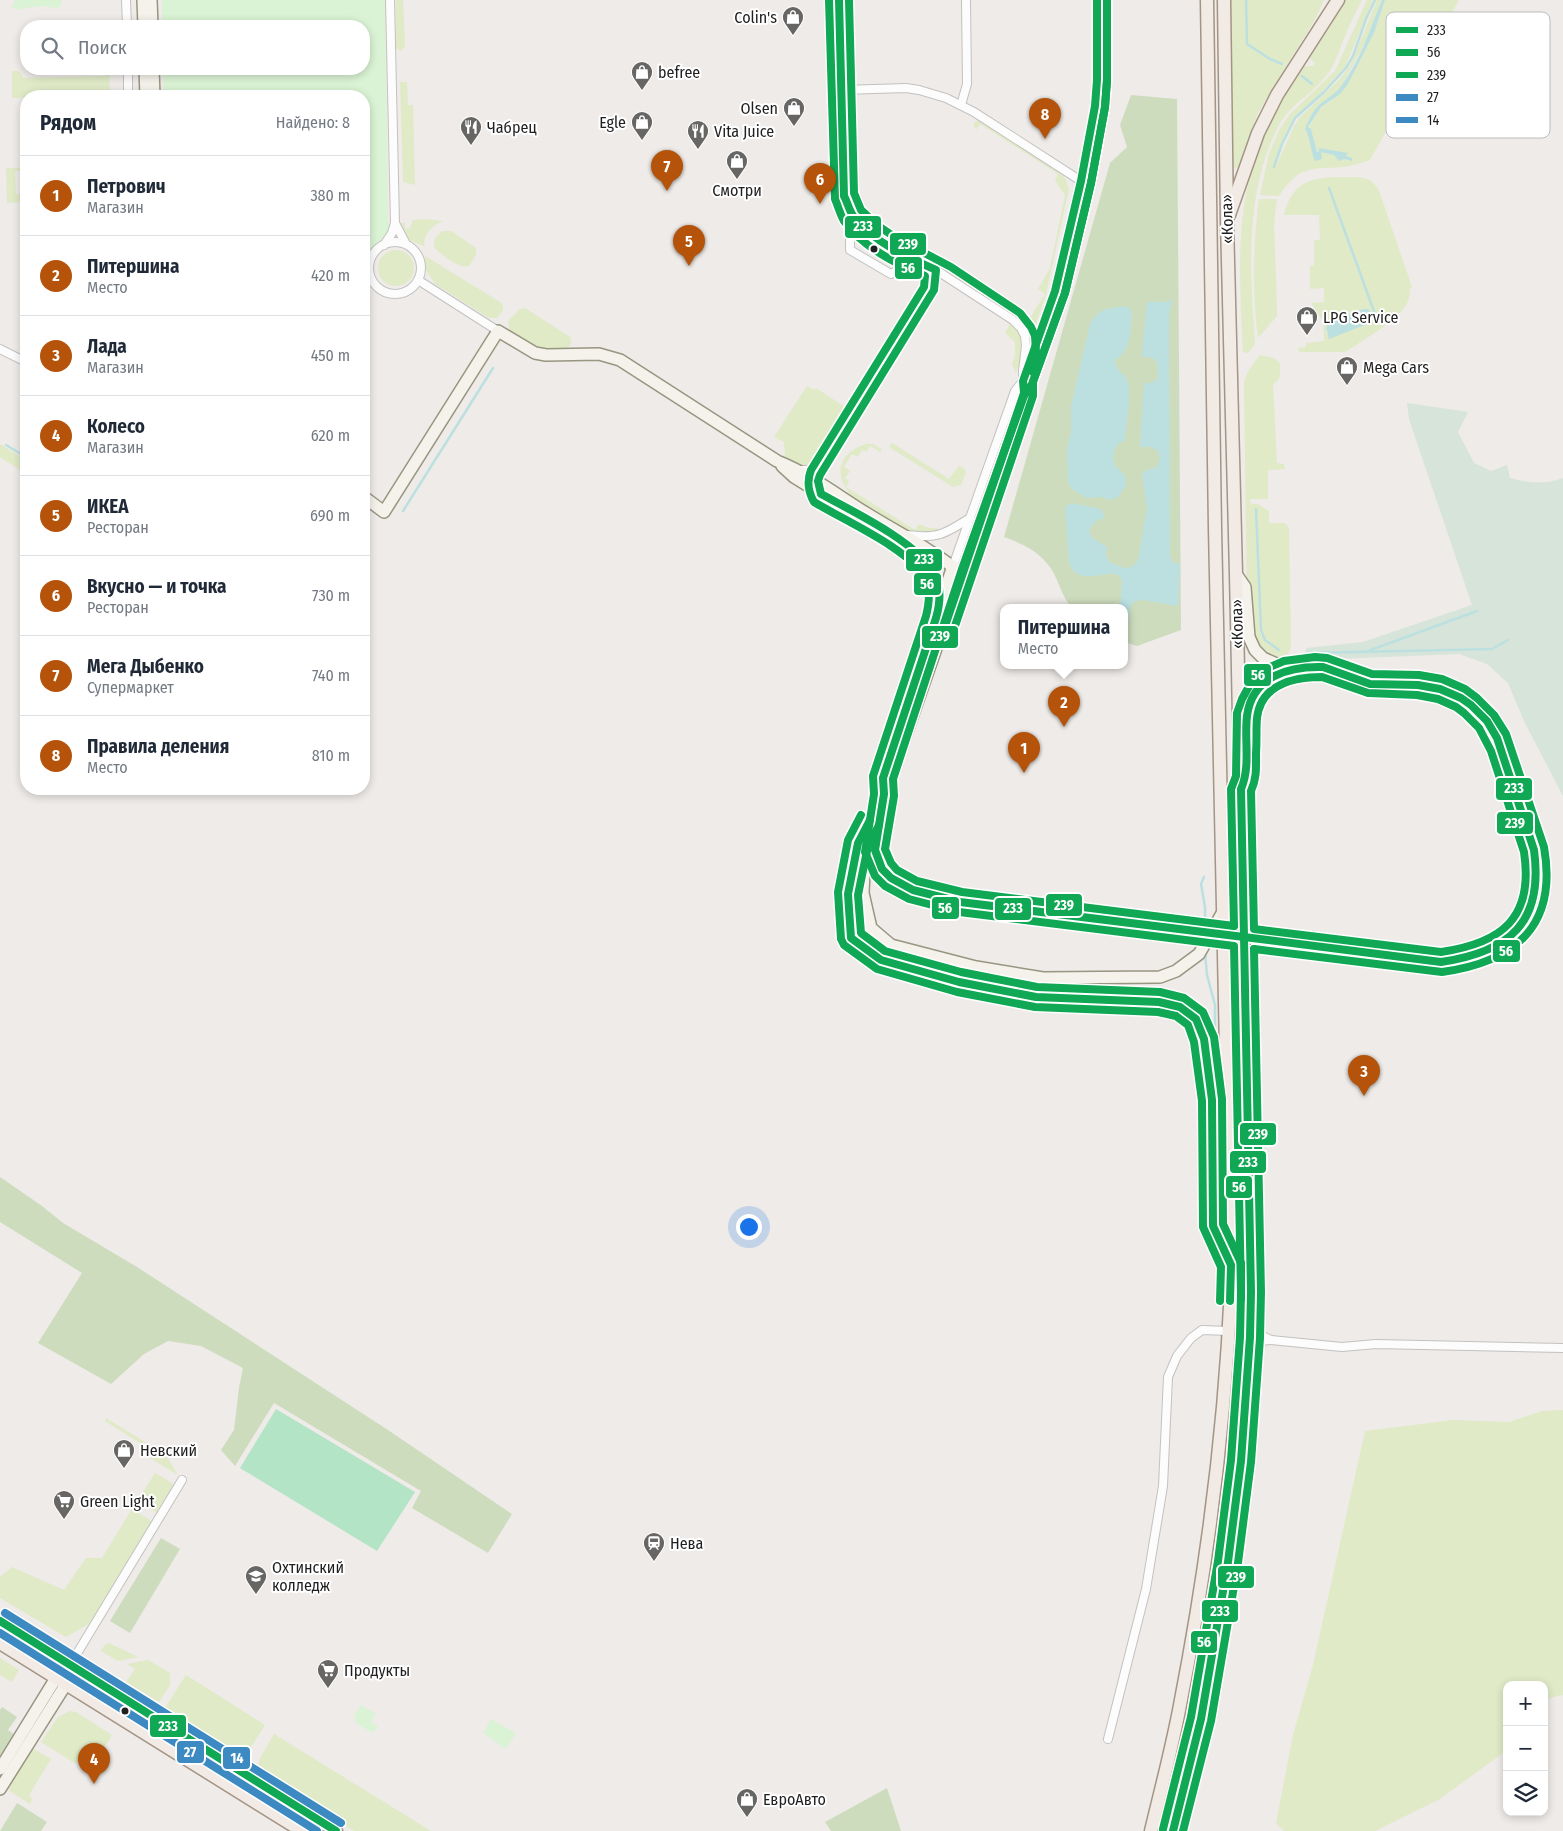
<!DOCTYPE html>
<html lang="ru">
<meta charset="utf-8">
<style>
:root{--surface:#fff;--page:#f6f6f7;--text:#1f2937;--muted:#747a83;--line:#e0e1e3;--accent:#b45309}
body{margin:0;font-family:"Fira Sans Condensed",sans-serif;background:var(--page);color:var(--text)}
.controls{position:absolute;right:15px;bottom:15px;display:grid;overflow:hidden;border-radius:10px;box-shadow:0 2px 8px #0003}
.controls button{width:45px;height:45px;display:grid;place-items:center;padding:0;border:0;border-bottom:1px solid var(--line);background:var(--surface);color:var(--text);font:25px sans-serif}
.you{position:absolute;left:748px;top:1226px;width:18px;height:18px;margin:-12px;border:4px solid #fff;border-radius:50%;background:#1a73e8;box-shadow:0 0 0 8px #1a73e833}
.badge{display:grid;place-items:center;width:32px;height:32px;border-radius:50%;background:var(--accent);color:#fff;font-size:16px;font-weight:700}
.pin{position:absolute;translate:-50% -41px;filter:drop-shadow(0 1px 2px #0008)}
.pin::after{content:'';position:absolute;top:26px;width:18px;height:15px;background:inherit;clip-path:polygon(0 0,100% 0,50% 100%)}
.popup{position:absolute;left:1000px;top:604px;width:128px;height:65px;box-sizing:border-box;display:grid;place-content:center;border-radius:10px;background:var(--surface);filter:drop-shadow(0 1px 4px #0005);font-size:16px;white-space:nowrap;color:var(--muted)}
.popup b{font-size:19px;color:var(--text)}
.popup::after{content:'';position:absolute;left:50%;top:100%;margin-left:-10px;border:10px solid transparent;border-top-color:var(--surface)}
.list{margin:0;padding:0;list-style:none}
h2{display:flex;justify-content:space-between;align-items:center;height:65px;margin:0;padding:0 20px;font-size:21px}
h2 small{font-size:16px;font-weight:400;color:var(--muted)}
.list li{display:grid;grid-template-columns:32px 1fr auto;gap:15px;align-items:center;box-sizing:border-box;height:80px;padding:0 20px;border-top:1px solid var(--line)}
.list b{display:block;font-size:19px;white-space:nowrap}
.list p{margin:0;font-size:16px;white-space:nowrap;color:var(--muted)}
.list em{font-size:16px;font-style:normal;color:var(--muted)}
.icon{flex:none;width:28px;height:28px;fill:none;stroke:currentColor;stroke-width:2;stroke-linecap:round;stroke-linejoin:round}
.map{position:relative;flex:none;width:1563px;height:1831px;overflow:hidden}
.search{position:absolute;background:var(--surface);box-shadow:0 2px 8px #0003;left:20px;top:20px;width:350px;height:55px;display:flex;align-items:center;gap:12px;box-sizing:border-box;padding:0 18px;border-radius:20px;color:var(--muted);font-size:19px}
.panel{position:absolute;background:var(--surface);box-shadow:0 2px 8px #0003;left:20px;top:90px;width:350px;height:705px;border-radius:20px}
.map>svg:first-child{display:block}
.grass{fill:#e0eac7;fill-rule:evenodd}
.forest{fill:#cedcbe}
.wetland{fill:#d6e4d9}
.park{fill:#daf3d4}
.pitch{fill:#b4e4c6}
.water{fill:#bce0e0}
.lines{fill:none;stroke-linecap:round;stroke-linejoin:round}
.stream{stroke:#bce0e0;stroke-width:2.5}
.street-casing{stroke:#c3c2c0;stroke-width:10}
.secondary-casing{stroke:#989580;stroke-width:14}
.primary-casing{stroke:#a49484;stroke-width:15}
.street{stroke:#fcfcfc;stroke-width:8}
.secondary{stroke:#f4f2eb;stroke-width:11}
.primary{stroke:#f1eae5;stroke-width:12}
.secondary-bridge-casing{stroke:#989580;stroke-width:14;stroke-linecap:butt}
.secondary-bridge{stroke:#f4f2eb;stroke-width:11}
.bus-1-casing{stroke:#fff;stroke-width:11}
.bus-2-casing{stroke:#fff;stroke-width:11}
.bus-3-casing{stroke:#fff;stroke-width:11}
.bus-4-casing{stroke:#fff;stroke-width:11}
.bus-5-casing{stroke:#fff;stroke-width:11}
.bus-1{stroke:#10a855;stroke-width:8}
.bus-2{stroke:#10a855;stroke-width:8}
.bus-3{stroke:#10a855;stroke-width:8}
.bus-4{stroke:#3d8ac2;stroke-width:8}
.bus-5{stroke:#3d8ac2;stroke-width:8}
.bus-dot{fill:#1f1f1f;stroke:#fff;stroke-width:2}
.labels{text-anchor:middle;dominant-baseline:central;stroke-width:4;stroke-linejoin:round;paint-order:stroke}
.poi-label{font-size:16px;fill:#1f1f1f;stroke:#fff;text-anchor:start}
.street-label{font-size:16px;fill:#1f1f1f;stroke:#fff}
.key{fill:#fff;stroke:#bcbcbc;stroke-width:1}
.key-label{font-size:14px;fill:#1f1f1f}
.line-badge{stroke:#fff;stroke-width:2}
.badge-label{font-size:14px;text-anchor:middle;font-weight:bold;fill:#fff}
</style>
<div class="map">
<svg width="1563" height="1831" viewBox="0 0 1563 1831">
<rect width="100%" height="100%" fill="#eeebe8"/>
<!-- grass -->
<g class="grass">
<path d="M396 0H403L405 47 401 51 396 48Z"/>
<path d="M1230 0H1324L1316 18 1259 111 1238 168 1233 167Z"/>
<path d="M1342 0H1362C1355 14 1348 27 1343 41 1339 50 1336 61 1331 69 1317 92 1290 103 1278 127 1244 193 1250 272 1255 344L1248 353 1243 352C1240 290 1235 225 1253 165 1263 130 1283 97 1303 66H1313L1315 63 1309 58Z"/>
<path d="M1367 0H1373L1345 67 1317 97 1294 117 1281 143 1274 168 1276 166 1294 126 1300 117 1339 80 1350 66 1377 0H1382L1371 32 1343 84 1336 93 1317 107 1305 129C1311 139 1310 150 1316 160L1321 151 1334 155 1350 161 1346 156 1347 153 1319 149V152H1317L1311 129 1308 128 1321 107 1331 101 1348 84 1374 33 1385 0H1459L1370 160C1361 163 1352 166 1343 167 1310 170 1300 164 1279 196L1260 195 1269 153 1280 129 1289 115 1335 71Z"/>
<path d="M109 69 110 96 101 95 12 98V73L13 71H19L23 78 105 76Z"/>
<path d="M400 82H407L408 105H413L415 185 403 182Z"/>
<path d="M978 120 1060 173 1065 178 1069 189 1046 294 1029 345V336L1021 322V320L1027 323 1045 294 1038 289 1050 268 1065 195 1055 181 1058 174 980 124 976 130 973 124Z"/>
<path d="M6 168H24L25 171H15L16 194H26V202L7 203Z"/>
<path d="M1359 177 1370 180 1378 188 1412 287 1410 288C1410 294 1409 301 1405 307 1395 321 1365 339 1350 349L1345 352H1299L1298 348 1306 347V343L1324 341 1323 321 1311 303 1324 302V288L1310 289V266L1314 265V240H1320L1319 215H1284C1294 173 1323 177 1359 177ZM1328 323H1370L1335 335 1326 334V328Z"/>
<path d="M1259 199H1277L1274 223 1277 306V316L1258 338C1252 292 1253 245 1259 199Z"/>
<path d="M427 219 443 221C432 226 427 230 424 242L425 246C412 242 402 238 401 223H405V229L410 228 413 220Z"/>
<path d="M442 231H451L476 248V255L469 266C459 269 441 255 434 247L435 238Z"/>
<circle cx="396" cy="268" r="18"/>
<path d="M425 256 500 302 503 305V310L497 318H489L435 284 426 270Z"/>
<path d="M525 308 570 337C572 343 571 345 566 349 538 349 534 348 510 334L508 321 520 309Z"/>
<path d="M1011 322C1028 339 1023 353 1016 373L1012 364 1015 355V342L1005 333Z"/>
<path d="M1260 355 1274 358 1280 363C1280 371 1282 380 1273 384L1277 463 1284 464 1285 469 1268 470V499H1250L1251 504H1258L1269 511V523H1285L1289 528 1291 647 1288 654 1278 657 1264 650 1255 641 1247 605 1244 386C1245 373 1252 365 1260 355Z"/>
<path d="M807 386 814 390 816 388 851 411 822 459 814 467 803 466 785 457 784 442 774 437Z"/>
<path d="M892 443 949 479 959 466 963 467 966 472 961 485 953 487 889 447Z"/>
<path d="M0 444 26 460V474L0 457Z"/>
<path d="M866 444H873L882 449 880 452 870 446 866 452 862 450 858 457 852 454 844 467 850 471 845 478 849 481 846 487 915 530 919 524 929 528H937L938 532C928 535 916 533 906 530L852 496C832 475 839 452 866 444Z"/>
<path d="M1563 1410V1695L1549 1698 1544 1707V1685H1507V1750L1440 1799 1375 1831H1284L1276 1823 1293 1735 1313 1665 1365 1431 1453 1420 1509 1422 1542 1411Z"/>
<path d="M106 1418 166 1455 178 1475 145 1455 148 1448 105 1421Z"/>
<path d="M155 1473 172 1483 174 1487 159 1514 138 1501Z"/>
<path d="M132 1509 153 1522 92 1622 66 1637 0 1598V1577L12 1567 64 1590 86 1558H102Z"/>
<path d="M109 1643 138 1657 118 1661 101 1651 104 1646Z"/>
<path d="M0 1658 19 1670 12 1682 0 1675Z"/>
<path d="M148 1660 170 1673V1685L159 1702 126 1682 135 1669 127 1664Z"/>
<path d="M186 1675 265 1725 244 1758 165 1708Z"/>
<path d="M70 1711 76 1712 112 1735 96 1761 83 1753 76 1764 41 1742 58 1717Z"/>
<path d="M274 1734 431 1831H354L262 1774 258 1766 260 1758Z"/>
<path d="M32 1748 51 1759 29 1795 32 1799 30 1804 11 1792 8 1787Z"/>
</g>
<!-- forest -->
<g class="forest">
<path d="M1131 95 1177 99 1181 630 1137 646 1124 642V608H1072C1061 596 1059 580 1050 567 1037 550 1023 544 1004 537L1110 163 1127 147 1120 125Z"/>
<path d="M0 1177 42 1206 63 1223 137 1267 388 1430 512 1514 488 1553 412 1508 421 1491 274 1403 235 1466 221 1450 234 1430 239 1388 243 1368 201 1346 168 1341 144 1354 111 1384 38 1343 82 1273 0 1222Z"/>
<path d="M161 1538 180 1549 130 1633 110 1621Z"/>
<path d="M2 1707 17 1717 8 1730 15 1735 0 1760V1710Z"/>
<path d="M887 1788 901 1831H831L825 1822Z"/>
<path d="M17 1803 47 1822 41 1831H0Z"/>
</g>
<!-- wetland -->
<path class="wetland" d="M1407 403 1468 412 1458 432 1474 463 1491 471 1507 465 1510 478C1528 483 1546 485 1563 478V796L1524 721 1508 683 1487 664 1459 654 1310 660 1305 652 1307 648 1363 642 1472 605 1409 419Z"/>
<!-- park -->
<g class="park">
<path d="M14 0H62L60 7C54 10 50 6 43 6 34 7 26 7 18 10L11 7 14 4Z"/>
<path d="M162 0H385L388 223H390C390 235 383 238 375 245 370 249 366 256 364 262V96H164L163 69H364V26H162Z"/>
<path d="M361 1705 376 1714 371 1722 378 1726 375 1731 371 1732 356 1723 354 1716Z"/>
<path d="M491 1719 516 1733 506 1749 483 1733Z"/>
</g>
<!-- pitch -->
<path class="pitch" d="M276 1409 415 1492 377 1551 240 1468Z"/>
<!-- water -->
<g class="water">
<path d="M1382 0H1385L1374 33 1348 84 1340 94 1321 107 1308 127 1311 129 1317 152H1319V148L1348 153 1346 156 1352 158V161L1344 159 1339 161 1334 155 1321 152 1322 159 1315 161C1310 150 1311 139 1305 129 1308 121 1313 111 1319 105 1327 98 1336 94 1342 85 1361 59 1370 29 1382 0Z"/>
<path d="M1172 300 1169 315V350L1170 555 1172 562 1180 564 1178 606 1143 600 1135 601 1130 607 1129 622 1124 621V608H1118L1121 597 1122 580 1117 574C1098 572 1079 586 1069 563L1065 507 1071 503 1101 509 1105 518C1096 520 1092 523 1089 531L1092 538 1107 547 1106 555 1109 562 1124 568 1132 567 1138 560 1147 509 1142 472 1157 467 1160 459 1158 451 1151 447H1140L1144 383H1152L1158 378 1157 362 1151 357H1142L1147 302H1164Z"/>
<path d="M1127 306 1132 312C1130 330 1132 351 1115 360 1116 372 1123 371 1127 380 1132 391 1126 426 1125 440L1118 444 1114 450 1113 458 1115 466 1122 472 1126 479V486L1117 498 1109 500 1102 497 1086 498 1072 489 1068 483 1067 449 1071 432V406L1090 324C1100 307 1108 309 1127 306Z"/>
<path d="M1363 309H1368L1373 315 1370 323 1329 339 1326 328 1328 323Z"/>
</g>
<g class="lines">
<!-- stream -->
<g class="stream">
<path d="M1246 0 1247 44 1270 59 1282 64"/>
<path d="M1302 76 1312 84"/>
<path d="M1274 167 1282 144 1295 118 1324 92 1346 68 1353 56 1366 19 1375 0"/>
<path d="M1329 188 1375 314 1373 315"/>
<path d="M6 445 26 457"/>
<path d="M1256 509 1261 630 1265 640 1279 650"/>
<path d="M403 511 493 368"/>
<path d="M1368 651 1477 611"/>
<path d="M1309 653 1492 649 1508 640"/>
<path d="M1204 877 1201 884 1205 907V930"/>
<path d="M1205 953 1207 975 1215 1005V1031L1217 1057V1094"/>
<path d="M1218 1136V1124"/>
</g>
<!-- street casing -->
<g class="street-casing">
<g id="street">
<path d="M126 0 127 26"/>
<path d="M839 0 844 196C856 216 849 228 850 250L891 274 916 261"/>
<path d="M128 69V96"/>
<path d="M842 90 906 88 919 90 946 98 974 112 1081 181"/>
<path d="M961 105 967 84 966 0"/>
<path d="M852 214 863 226 881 240 916 261 936 270 1013 320 1021 328 1025 336 1026 346 1023 371 1024 393 962 574"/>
<path d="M395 223 406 244"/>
<circle cx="395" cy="268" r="26"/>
<path d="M384 245 392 233 395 223 390 0"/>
<path d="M418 280 498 331"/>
<path d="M0 349 22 360H26"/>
<path d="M800 470H814L826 465"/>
<path d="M819 486 820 475 934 290 936 270"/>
<path d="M907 535C937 539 945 534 970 518"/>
<path d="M953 566 1015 391 1023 381 1055 291 1081 181 1095 106 1097 80V0"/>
<path d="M1271 1340 1342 1347 1376 1344 1563 1348"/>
<path d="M1249 1348 1258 1341 1271 1340 1258 1334 1250 1324"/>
<path d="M70 1665 182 1480"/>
<path d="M1108 1739 1146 1589 1163 1486 1168 1377 1177 1356 1191 1338 1202 1330 1229 1331"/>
</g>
</g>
<!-- secondary casing -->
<g class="secondary-casing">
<g id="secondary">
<path d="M143 0 144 26"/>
<path d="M151 0 152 26"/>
<path d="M145 69 146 96"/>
<path d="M153 69 154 96"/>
<path d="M782 466 794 477 854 514"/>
<path d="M364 497 384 512 498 331 535 353 546 355 599 354 620 360 777 461C810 474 837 495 866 513 898 533 933 550 962 574L890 780 858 843 848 894 851 938 881 960 959 982 1036 997 1159 1002 1180 1007 1196 1019 1204 1039 1212 1100 1213 1226 1230 1263"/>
<path d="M912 549 933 570 940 600"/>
<path d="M1236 574 1245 587 1249 637 1255 650 1263 658 1283 667H1327L1367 683 1434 687 1453 693 1468 703 1481 714 1491 728 1501 748 1534 850C1541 884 1532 925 1501 944 1483 955 1462 959 1441 962L1292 943"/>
<path d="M884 774 953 566"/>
<path d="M1244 782 1246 778 1247 715C1253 688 1264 676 1291 670"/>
<path d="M882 804 875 850 882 869 891 878 913 890 960 902 1166 928"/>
<path d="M872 829 865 851 863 893 871 928 891 945 976 967 1043 978 1160 977 1176 971 1199 954 1224 910"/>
<path d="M0 1769 56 1678 62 1673"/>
<path d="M0 1789 66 1684 70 1665"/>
</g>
</g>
<!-- primary casing -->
<g class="primary-casing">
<g id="primary">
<path d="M1229 215 1258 133 1277 95 1338 0"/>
<path d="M0 1621 336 1831"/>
<path d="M0 1643 302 1831"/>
<path d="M1151 1831C1161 1789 1172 1748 1180 1705 1207 1567 1225 1428 1231 1287L1215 528 1207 0"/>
<path d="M1173 1831 1201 1719 1215 1643 1236 1509 1241 1461 1251 1292 1236 574 1227 222 1224 0"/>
</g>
</g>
<!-- street -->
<use href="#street" class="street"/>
<!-- secondary -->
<use href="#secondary" class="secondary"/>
<!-- primary -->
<use href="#primary" class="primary"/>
<!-- secondary-bridge casing -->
<g class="secondary-bridge-casing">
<path id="secondary-bridge" d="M1166 928 1292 943"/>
</g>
<!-- secondary-bridge -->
<use href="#secondary-bridge" class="secondary-bridge"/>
<!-- bus-1 casing -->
<g class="bus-1-casing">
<g id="bus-1">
<path d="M839 0 844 196C848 203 849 211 854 217 875 243 907 257 936 270L934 290 820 475 818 481 821 494C852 511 917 542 934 573 942 587 940 604 936 618L883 778 884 794 875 850 882 869 891 878 913 890 960 902 1244 937"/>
<path d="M946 623 1024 393 1023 381 1055 291 1081 181 1095 106 1097 80V0"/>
<path d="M1323 667 1370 684 1418 685 1440 689 1461 698 1471 705 1487 721 1497 738 1534 850C1544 923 1509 952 1441 962L1244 937 1241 789C1251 766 1244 740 1247 716 1252 676 1289 666 1323 667Z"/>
<path d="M870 820 858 843 848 894 851 938 881 960 959 982 1036 997 1159 1002 1180 1007 1196 1019 1204 1039 1212 1100 1213 1226 1231 1265 1230 1301"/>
<path d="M0 1621 336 1831"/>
<path d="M1173 1831 1201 1719 1228 1562 1241 1461 1250 1337 1251 1292 1244 937"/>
</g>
</g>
<!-- bus-2 casing -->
<g class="bus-2-casing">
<g id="bus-2">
<path d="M829 0 835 199C838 206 840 214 844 221 862 247 897 264 925 276L924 287 811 470C807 480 808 492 814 502 843 520 910 549 925 578 931 589 929 604 926 616L873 776 874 794 865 852 875 876 885 886 909 899 959 912 1234 946 1241 1292 1240 1337 1231 1460 1218 1561 1191 1717 1163 1829"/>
<path d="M955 626 1033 396V382L1065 293 1091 183 1105 107 1107 80V0"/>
<path d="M861 815 848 840 838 892 841 939 844 945 877 969 957 992 1035 1007 1158 1012 1176 1016 1188 1025 1194 1042 1202 1101 1203 1227 1221 1267 1220 1301"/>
<path d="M1234 926 1231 789 1236 776 1237 713 1242 699 1253 679 1263 670 1284 661 1315 657 1327 658 1372 674 1419 675 1442 679 1465 689 1477 698 1494 715 1506 734 1544 847C1558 926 1515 962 1442 972L1254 949"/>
</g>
</g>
<!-- bus-3 casing -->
<g class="bus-3-casing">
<g id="bus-3">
<path d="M849 0 854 193 861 210 877 225 896 238 951 267 1020 313 1031 327 1035 336 1036 351 1033 372"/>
<path d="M1107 0V80L1105 107 1091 183 1065 293 1032 384 1024 396 962 569 893 779 894 796 885 849 891 863 897 870 917 881 962 892 1234 926"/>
<path d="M1322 677 1368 693 1417 695 1438 699 1456 707 1464 713 1479 728 1491 751 1524 852C1534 918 1502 943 1441 952L1254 929 1251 791C1257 778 1256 767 1256 753 1257 741 1256 729 1257 718 1261 684 1294 677 1322 677Z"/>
<path d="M879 825 868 846 858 895 861 933 885 951 961 972 1037 987 1160 992 1184 998 1203 1012 1214 1037 1222 1099 1223 1224 1241 1263V1299"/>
<path d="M1183 1831 1211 1721 1238 1563 1251 1462 1260 1338 1261 1292 1254 949"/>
</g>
</g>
<!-- bus-4 casing -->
<g class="bus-4-casing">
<path id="bus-4" d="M0 1633 317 1831"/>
</g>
<!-- bus-5 casing -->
<g class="bus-5-casing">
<path id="bus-5" d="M5 1613 341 1823"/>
</g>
<!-- bus-1 -->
<use href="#bus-1" class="bus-1"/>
<!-- bus-2 -->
<use href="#bus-2" class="bus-2"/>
<!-- bus-3 -->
<use href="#bus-3" class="bus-3"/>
<!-- bus-4 -->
<use href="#bus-4" class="bus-4"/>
<!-- bus-5 -->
<use href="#bus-5" class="bus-5"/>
</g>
<!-- icons -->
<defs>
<g id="shop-pin" transform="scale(1.125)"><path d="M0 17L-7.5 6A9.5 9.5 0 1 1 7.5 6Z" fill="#676665" stroke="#fff"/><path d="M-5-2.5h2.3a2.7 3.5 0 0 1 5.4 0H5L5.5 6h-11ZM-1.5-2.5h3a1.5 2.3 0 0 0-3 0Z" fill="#fff"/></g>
<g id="restaurant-pin" transform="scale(1.125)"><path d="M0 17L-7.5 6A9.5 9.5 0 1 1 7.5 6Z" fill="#676665" stroke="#fff"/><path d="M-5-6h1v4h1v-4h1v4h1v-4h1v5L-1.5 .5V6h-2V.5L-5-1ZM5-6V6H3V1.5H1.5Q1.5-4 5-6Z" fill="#fff"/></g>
<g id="supermarket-pin" transform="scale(1.125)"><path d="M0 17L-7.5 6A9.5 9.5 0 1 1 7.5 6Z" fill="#676665" stroke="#fff"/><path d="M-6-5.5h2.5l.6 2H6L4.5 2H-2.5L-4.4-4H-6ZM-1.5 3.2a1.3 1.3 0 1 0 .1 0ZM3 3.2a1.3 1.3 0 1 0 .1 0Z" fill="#fff"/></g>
<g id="station-pin" transform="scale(1.125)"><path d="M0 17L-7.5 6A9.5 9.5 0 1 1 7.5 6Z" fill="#676665" stroke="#fff"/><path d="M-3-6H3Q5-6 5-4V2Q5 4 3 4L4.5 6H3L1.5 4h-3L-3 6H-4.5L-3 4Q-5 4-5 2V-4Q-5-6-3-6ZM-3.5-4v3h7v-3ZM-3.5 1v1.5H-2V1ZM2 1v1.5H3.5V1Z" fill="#fff"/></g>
<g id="university-pin" transform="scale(1.125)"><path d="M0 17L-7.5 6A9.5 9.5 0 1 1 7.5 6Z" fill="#676665" stroke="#fff"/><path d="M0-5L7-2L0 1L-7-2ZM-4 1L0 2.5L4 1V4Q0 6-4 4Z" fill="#fff"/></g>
</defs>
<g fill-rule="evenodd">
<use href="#shop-pin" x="793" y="17"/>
<use href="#shop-pin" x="642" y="72"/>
<use href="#shop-pin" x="794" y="108"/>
<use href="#shop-pin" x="642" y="122"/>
<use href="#restaurant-pin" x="471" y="127"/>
<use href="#restaurant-pin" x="698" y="131"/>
<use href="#shop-pin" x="737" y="161"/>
<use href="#shop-pin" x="1307" y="317"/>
<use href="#shop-pin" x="1347" y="367"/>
<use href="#shop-pin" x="124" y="1450"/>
<use href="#supermarket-pin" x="64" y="1501"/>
<use href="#station-pin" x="654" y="1543"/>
<use href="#university-pin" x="256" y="1576"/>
<use href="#supermarket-pin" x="328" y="1670"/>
<use href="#shop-pin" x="747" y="1799"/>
</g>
<!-- markers -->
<g class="bus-dot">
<circle cx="874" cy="249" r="4.5"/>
<circle cx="125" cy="1711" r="4.5"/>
</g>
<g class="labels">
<!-- poi labels -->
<g class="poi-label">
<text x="777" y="17" text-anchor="end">Colin's</text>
<text x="658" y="72">befree</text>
<text x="778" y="108" text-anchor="end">Olsen</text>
<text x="626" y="122" text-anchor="end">Egle</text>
<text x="487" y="127">Чабрец</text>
<text x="714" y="131">Vita Juice</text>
<text x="737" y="190" text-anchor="middle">Смотри</text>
<text x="1323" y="317">LPG Service</text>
<text x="1363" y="367">Mega Cars</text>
<text x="140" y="1450">Невский</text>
<text x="80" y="1501">Green Light</text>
<text x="670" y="1543">Нева</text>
<text x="272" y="1567">Охтинский<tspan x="272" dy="18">колледж</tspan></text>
<text x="344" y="1670">Продукты</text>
<text x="763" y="1799">ЕвроАвто</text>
</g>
<!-- street labels -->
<g class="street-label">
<text transform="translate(1227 219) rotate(-91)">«Кола»</text>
<text transform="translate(1237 624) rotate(-91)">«Кола»</text>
</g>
</g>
<!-- legend -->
<rect x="1386" y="12" width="164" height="126" rx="8" class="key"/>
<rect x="1396" y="27" width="22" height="6" fill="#10a855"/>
<rect x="1396" y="49" width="22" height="7" fill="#10a855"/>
<rect x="1396" y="72" width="22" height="6" fill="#10a855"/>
<rect x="1396" y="94" width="22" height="7" fill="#3d8ac2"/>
<rect x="1396" y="117" width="22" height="6" fill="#3d8ac2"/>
<g class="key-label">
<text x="1427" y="35">233</text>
<text x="1427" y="57">56</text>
<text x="1427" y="80">239</text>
<text x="1427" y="102">27</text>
<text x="1427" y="125">14</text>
</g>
<g class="line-badge">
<rect x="844" y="215" width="38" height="24" rx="5" fill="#10a855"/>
<rect x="889" y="232" width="38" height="24" rx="5" fill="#10a855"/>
<rect x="894" y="256" width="29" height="24" rx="5" fill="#10a855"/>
<rect x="905" y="548" width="38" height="24" rx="5" fill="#10a855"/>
<rect x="913" y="572" width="29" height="24" rx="5" fill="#10a855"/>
<rect x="921" y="625" width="38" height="24" rx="5" fill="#10a855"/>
<rect x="1243" y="663" width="29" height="24" rx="5" fill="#10a855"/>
<rect x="1495" y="777" width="38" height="24" rx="5" fill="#10a855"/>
<rect x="1496" y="811" width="38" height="24" rx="5" fill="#10a855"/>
<rect x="1045" y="893" width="38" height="24" rx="5" fill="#10a855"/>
<rect x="931" y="896" width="29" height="24" rx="5" fill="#10a855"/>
<rect x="994" y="897" width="38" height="24" rx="5" fill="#10a855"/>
<rect x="1492" y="939" width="29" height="24" rx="5" fill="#10a855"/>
<rect x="1239" y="1122" width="38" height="24" rx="5" fill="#10a855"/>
<rect x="1229" y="1150" width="38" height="24" rx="5" fill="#10a855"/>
<rect x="1225" y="1175" width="28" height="24" rx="5" fill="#10a855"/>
<rect x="1217" y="1565" width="38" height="24" rx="5" fill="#10a855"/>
<rect x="1201" y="1599" width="38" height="24" rx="5" fill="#10a855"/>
<rect x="1190" y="1630" width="28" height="24" rx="5" fill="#10a855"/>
<rect x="149" y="1714" width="38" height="24" rx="5" fill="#10a855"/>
<rect x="176" y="1740" width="29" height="24" rx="5" fill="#3d8ac2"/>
<rect x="222" y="1746" width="29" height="24" rx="5" fill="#3d8ac2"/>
</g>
<g class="badge-label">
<text x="863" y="231">233</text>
<text x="908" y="249">239</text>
<text x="908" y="273">56</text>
<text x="924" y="564">233</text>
<text x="927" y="589">56</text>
<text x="940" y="641">239</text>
<text x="1258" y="680">56</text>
<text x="1514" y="793">233</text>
<text x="1515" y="828">239</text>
<text x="1064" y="910">239</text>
<text x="945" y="913">56</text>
<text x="1013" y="913">233</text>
<text x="1506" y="956">56</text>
<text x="1258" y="1139">239</text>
<text x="1248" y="1167">233</text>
<text x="1239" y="1192">56</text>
<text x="1236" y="1582">239</text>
<text x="1220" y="1616">233</text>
<text x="1204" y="1647">56</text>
<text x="168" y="1731">233</text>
<text x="190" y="1757">27</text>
<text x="237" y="1763">14</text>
</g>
</svg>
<div class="controls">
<button>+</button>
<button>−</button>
<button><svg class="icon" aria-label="layers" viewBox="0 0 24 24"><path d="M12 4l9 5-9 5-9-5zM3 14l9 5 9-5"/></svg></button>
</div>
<div class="you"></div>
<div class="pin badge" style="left:1024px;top:773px">1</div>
<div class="pin badge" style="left:1064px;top:727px">2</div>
<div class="popup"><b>Питершина</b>Место</div>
<div class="pin badge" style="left:1364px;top:1096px">3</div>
<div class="pin badge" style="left:94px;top:1784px">4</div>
<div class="pin badge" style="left:689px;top:266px">5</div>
<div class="pin badge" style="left:820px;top:204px">6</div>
<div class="pin badge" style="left:667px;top:191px">7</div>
<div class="pin badge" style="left:1045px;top:139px">8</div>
<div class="search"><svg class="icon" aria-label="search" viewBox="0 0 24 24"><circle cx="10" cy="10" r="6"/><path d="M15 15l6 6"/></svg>Поиск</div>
<section class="panel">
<h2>Рядом<small>Найдено: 8</small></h2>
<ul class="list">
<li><span class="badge">1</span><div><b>Петрович</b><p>Магазин</p></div><em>380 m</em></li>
<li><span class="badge">2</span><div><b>Питершина</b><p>Место</p></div><em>420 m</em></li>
<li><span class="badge">3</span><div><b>Лада</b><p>Магазин</p></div><em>450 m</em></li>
<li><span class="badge">4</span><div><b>Колесо</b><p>Магазин</p></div><em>620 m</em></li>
<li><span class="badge">5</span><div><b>ИКЕА</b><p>Ресторан</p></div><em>690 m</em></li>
<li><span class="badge">6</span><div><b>Вкусно — и точка</b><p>Ресторан</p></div><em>730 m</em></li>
<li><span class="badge">7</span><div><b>Мега Дыбенко</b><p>Супермаркет</p></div><em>740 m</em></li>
<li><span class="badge">8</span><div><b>Правила деления</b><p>Место</p></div><em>810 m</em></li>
</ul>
</section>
</div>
